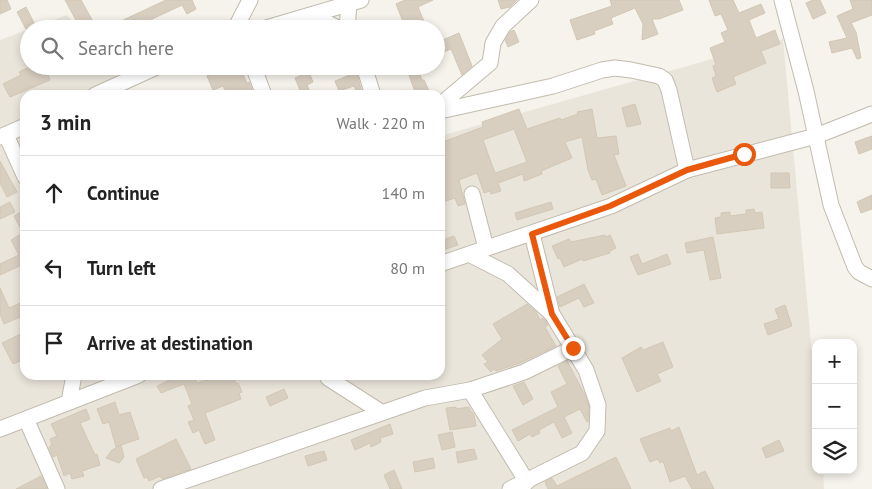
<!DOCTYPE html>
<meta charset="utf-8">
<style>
:root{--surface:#fff;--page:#f2f2f2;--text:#222;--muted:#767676;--line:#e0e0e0}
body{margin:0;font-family:"PT Sans",sans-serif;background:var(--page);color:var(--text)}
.controls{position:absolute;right:15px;bottom:15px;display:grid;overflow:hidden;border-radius:10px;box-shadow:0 2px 8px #0003}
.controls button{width:45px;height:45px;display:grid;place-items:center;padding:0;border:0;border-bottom:1px solid var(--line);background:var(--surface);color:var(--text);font:25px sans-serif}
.stop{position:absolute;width:15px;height:15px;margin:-11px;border:4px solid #ea580c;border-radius:50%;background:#fff}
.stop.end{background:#ea580c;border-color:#fff;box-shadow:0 1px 5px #0008}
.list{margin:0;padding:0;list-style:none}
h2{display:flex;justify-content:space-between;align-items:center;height:65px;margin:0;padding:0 20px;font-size:21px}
h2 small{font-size:16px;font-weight:400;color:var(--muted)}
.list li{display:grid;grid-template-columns:32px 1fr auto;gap:15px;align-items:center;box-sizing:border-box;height:75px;padding:0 20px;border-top:1px solid var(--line)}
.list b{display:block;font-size:19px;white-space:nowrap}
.list em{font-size:16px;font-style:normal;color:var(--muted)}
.icon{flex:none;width:28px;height:28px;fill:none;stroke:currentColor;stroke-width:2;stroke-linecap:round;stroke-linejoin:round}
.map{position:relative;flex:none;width:872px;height:489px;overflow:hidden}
.search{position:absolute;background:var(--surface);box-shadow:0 2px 8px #0003;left:20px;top:20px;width:425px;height:55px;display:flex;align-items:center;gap:12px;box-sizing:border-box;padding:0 18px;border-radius:28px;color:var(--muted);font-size:19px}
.panel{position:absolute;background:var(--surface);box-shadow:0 2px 8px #0003;left:20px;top:90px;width:425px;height:290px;border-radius:15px}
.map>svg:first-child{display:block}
.residential{fill:#eae5da}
.building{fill:#d8cfc1;stroke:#d3c7b4;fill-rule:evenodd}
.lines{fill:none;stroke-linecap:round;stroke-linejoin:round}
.minor-casing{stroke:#c2bbae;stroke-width:17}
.minor{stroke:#fff;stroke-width:15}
.route{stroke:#ea580c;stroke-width:6}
</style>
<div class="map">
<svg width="872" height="489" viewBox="0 0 872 489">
<rect width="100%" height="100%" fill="#f6f3ec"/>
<!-- residential -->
<g class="residential">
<path d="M67 15 78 29H29Z"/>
<path d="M29 29V66H108L131 95H25V375H440V136L783 39 816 397V470H823L824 489H0V40Z"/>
</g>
<!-- building -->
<g class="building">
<path d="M0 0H7L11 9 0 14Z"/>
<path d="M65 0H81L95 25 88 29H64L77 22Z"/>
<path d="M166 0H192L196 9 187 14 182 5 131 29H104Z"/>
<path d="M405 0H433L418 7 427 29H406L396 4Z"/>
<path d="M498 0H517L510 7 501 9Z"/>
<path d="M610 0H679L683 10 659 19H652L658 34 642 40 643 24 635 8 611 18 613 24 594 31 595 34 577 40 570 20 612 6Z"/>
<path d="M709 0H733L739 13 761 4 765 13 749 20 756 38 775 30 780 44 761 51 766 63 733 77 736 84 717 92 712 78 716 76 713 66 716 65 710 48 725 42 721 33 728 30 721 14 715 16Z"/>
<path d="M813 0H820L826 13 813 19 806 3Z"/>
<path d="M850 0H872V15L851 23 856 32 861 58 857 59 852 48 832 53 829 42 847 38 837 16 853 9Z"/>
<path d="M26 7 37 29H26L17 12Z"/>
<path d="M514 30 519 42 508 47 505 40 510 32Z"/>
<path d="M459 33 472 66 462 75 451 49 436 55V43Z"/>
<path d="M32 66H68L48 75 50 80 10 97 3 84 21 75 19 72Z"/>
<path d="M212 66H239L247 83 249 82 254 95H227L223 86 213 90 207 76 214 73Z"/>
<path d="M347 66H355L362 93 358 95 354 86 339 91 335 81 350 75Z"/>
<path d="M406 66H417L422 80H424L431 95H416Z"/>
<path d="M309 72 313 82 307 85 311 95H302L295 78Z"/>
<path d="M635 104 641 124 627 127 622 108Z"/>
<path d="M519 109 527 129 560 118 561 120 578 114 577 112 592 109 597 138 616 136 619 154 614 155 626 186 602 195 596 179 592 180 588 170 582 137 565 142 572 158 541 171 542 174 524 181 523 174 498 183 501 191 491 194 490 191 484 193 477 173 459 180 465 204 458 206 455 198 440 203V143L483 127 482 122ZM514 129 527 162 495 173 483 140Z"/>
<path d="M872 136V149L859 154 855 142Z"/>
<path d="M0 161 17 192 7 197 0 183Z"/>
<path d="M771 173H789L790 188H771Z"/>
<path d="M872 195V209L861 213 857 202Z"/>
<path d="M10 202 15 212 0 219V207Z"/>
<path d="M551 202 553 209 517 220 515 213Z"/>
<path d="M754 209 755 213 762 212 764 228 717 234 715 218 721 217V213L730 212V216L746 214V210Z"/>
<path d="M25 210V267L24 264 0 275V264L19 255 11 240 23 233 14 216Z"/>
<path d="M605 235 606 237 610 235 616 248 610 251V253L583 261 582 259 564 267 560 258 558 259 552 246 569 239 571 242Z"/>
<path d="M454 236 458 245 440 251V241Z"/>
<path d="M713 237 721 278 710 280 704 250 687 253 685 243Z"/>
<path d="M638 254 642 264 667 254 671 264 638 275 630 257Z"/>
<path d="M584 284 594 303 584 307 579 298 560 307 557 297Z"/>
<path d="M0 288 9 308 25 301V315L4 324 0 314Z"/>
<path d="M527 304 536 312 540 320 543 318 545 320 548 325 545 327 556 346 520 363 496 371 494 369 491 372 484 364 488 362 482 355 502 339 493 324Z"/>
<path d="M785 305 792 326 768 335 764 324 779 319 775 309Z"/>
<path d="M25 332V359L13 364 2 343Z"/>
<path d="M663 342 673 367 657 374 661 381 637 392 622 358 641 347 643 350Z"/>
<path d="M567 361 585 395 589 406 588 422H587L580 409 564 417 572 433 562 438 554 422 539 430 540 433 532 437 530 434 518 441 512 430 558 407 551 392 567 384 558 366Z"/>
<path d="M180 375H204L195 379 197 383 221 375H233L236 384 238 383 242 392 239 393 241 399 205 413 215 440 205 444 199 430 193 433 188 422 194 420 188 406 192 404 184 384 161 393 157 386Z"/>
<path d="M524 382 533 399 523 405 513 386Z"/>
<path d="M284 389 288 398 270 406 266 397Z"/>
<path d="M115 402 119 415 130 412 139 439 121 445 124 457 119 463 106 458 112 450 121 445 116 447 109 422 103 424 97 409Z"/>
<path d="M456 407V409L469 407 471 412H472L474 415 476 426 450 430 446 408Z"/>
<path d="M86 409 90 419 80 423 95 455 97 454 100 465 82 471 84 476 72 479 70 473 64 476 57 455 53 457 49 447 52 445 50 439 57 436 51 424Z"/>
<path d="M390 424 393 434 380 438 381 442 371 447 370 443 355 450 351 440Z"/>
<path d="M679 427 697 475 705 471 714 489H692L685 476 670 482 663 461 660 463 658 459 650 462 640 439 670 428 671 431Z"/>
<path d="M452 432 455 447 442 450 438 435Z"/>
<path d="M176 439 191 469 162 479 160 476 149 481 147 477 144 478 136 459Z"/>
<path d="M779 440 784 451 766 458 762 448Z"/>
<path d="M474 449 477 459 458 463 456 452Z"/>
<path d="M324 451 327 460 308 466 305 456Z"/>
<path d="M616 457 631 489H548L545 482 552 478 557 486Z"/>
<path d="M433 458 435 468 415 472 413 462Z"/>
<path d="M394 470 402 489H390L384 475Z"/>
<path d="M41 476 47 489H16Z"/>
</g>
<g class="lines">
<!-- minor casing -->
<g class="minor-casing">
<g id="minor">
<path d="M782 0 806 91 831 205 855 267 859 272 872 279"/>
<path d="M304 17 321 20 340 29"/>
<path d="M235 29 250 0"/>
<path d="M263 29 361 0"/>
<path d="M347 29 349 3"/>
<path d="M253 66 264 95"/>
<path d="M364 66 373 95"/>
<path d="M95 95 159 66"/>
<path d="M440 105 490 63 493 43 503 26 531 0"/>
<path d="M440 111 553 86 602 70 615 68 631 70 659 76 665 80 669 90 687 170"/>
<path d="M6 135 25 177"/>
<path d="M0 137 25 126"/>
<path d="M472 194 486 248"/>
<path d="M532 234 552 314"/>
<path d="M469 254 508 274 552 314 586 370 598 405 597 431 582 453 510 489"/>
<path d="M440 264 611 206 687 170 816 136 872 114"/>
<path d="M328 378 381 412"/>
<path d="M470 390 524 372 573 348"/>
<path d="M69 402 74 375"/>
<path d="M26 419 57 489"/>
<path d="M0 429 139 375"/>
<path d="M161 489 425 398 470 390 527 482"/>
</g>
</g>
<!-- minor -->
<use href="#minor" class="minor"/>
</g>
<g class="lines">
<!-- route -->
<path class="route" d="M573 348 552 314 532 234 610 206 687 170 744 154"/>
</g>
</svg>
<div class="controls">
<button>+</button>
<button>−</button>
<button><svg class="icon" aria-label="layers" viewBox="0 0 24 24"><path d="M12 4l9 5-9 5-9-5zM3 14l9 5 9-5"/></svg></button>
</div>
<div class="stop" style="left:744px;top:154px"></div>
<div class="stop end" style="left:573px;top:348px"></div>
<div class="search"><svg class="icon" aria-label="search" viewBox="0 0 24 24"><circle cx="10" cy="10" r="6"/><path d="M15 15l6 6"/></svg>Search here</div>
<section class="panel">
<h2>3 min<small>Walk · 220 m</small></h2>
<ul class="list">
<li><svg class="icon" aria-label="ahead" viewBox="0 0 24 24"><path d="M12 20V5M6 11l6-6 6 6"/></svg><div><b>Continue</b></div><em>140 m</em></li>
<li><svg class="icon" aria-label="left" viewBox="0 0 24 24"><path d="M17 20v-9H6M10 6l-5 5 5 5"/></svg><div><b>Turn left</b></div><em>80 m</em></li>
<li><svg class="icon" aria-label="arrive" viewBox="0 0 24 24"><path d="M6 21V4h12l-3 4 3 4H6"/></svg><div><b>Arrive at destination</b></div></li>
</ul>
</section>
</div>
